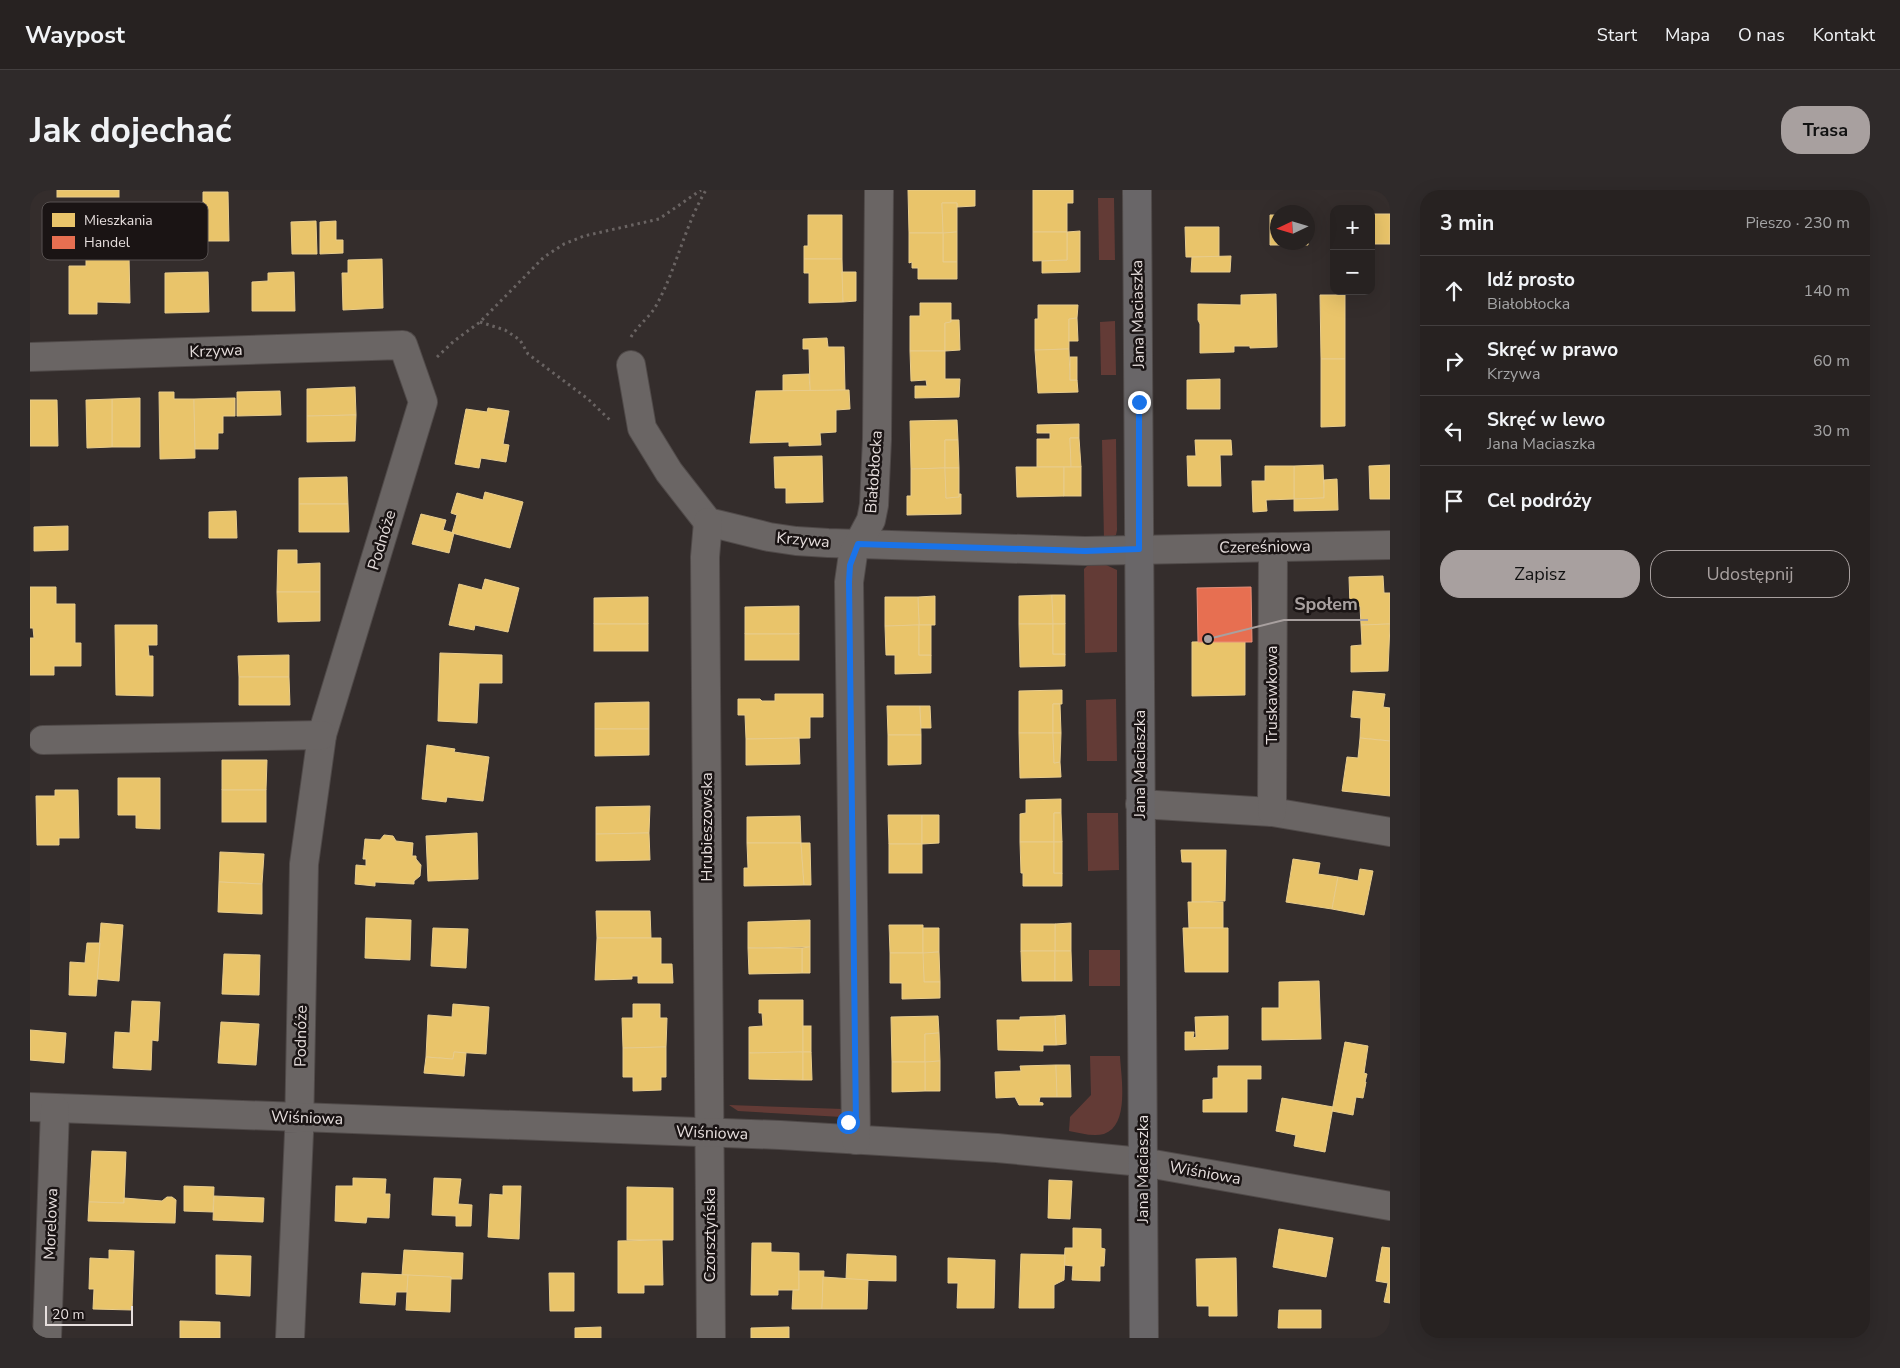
<!DOCTYPE html>
<html lang="pl">
<meta charset="utf-8">
<style>
:root{--surface:#272221;--page:#2f2a2a;--text:#f1f3f6;--muted:#a4a4a5;--line:#433f3f;--accent:#a8a09f}
body{margin:0;font-family:"Nunito Sans",sans-serif;background:var(--page);color:var(--text)}
.controls{position:absolute;right:15px;top:15px;display:grid;overflow:hidden;border-radius:10px;box-shadow:0 5px 20px #0002}
.controls button{width:45px;height:45px;display:grid;place-items:center;padding:0;border:0;border-bottom:1px solid var(--line);background:var(--surface);color:var(--text);font:25px sans-serif}
.compass{position:absolute;left:1240px;top:15px;width:45px;height:45px;border-radius:50%;background:var(--surface);box-shadow:0 5px 20px #0002;rotate:266deg}
.scale{position:absolute;left:15px;bottom:12px;width:88px;box-sizing:border-box;padding-left:5px;border:2px solid #e6dedd;border-top:0;font-size:14px;line-height:18px;white-space:nowrap;color:#e6dedd;-webkit-text-stroke:4px #1a1414;paint-order:stroke}
.stop{position:absolute;width:15px;height:15px;margin:-11px;border:4px solid #1a73e8;border-radius:50%;background:#fff}
.stop.end{background:#1a73e8;border-color:#fff;box-shadow:0 1px 5px #0008}
.list{margin:0;padding:0;list-style:none}
h2{display:flex;justify-content:space-between;align-items:center;height:65px;margin:0;padding:0 20px;font-size:21px}
h2 small{font-size:16px;font-weight:400;color:var(--muted)}
.list li{display:grid;grid-template-columns:32px 1fr auto;gap:15px;align-items:center;box-sizing:border-box;height:70px;padding:0 20px;border-top:1px solid var(--line)}
.list b{display:block;font-size:19px;white-space:nowrap}
.list p{margin:0;font-size:16px;white-space:nowrap;color:var(--muted)}
.list em{font-size:16px;font-style:normal;color:var(--muted)}
.actions{display:flex;gap:10px;padding:15px 20px}
.actions a{flex:1;padding:11px 0;border:1px solid var(--accent);border-radius:20px;text-align:center;font-size:18px;color:var(--accent)}
.actions .main{background:var(--accent);color:#111}
.icon{flex:none;width:28px;height:28px;fill:none;stroke:currentColor;stroke-width:2;stroke-linecap:round;stroke-linejoin:round}
.map{position:relative;flex:none;width:1360px;height:1148px;overflow:hidden;border-radius:20px}
header{display:flex;align-items:center;gap:30px;box-sizing:border-box;height:70px;padding:0 25px;background:var(--surface);border-bottom:1px solid var(--line)}
header strong{font-size:24px}
nav{display:flex;gap:28px;margin-inline-start:auto;font-size:18px}
.intro{display:flex;align-items:center;justify-content:space-between;box-sizing:border-box;height:120px;padding:0 30px}
h1{margin:0;font-size:35px}
.button{padding:12px 22px;border-radius:20px;background:var(--accent);color:#111;font-size:18px;font-weight:700}
main{display:flex;gap:30px;padding:0 30px}
aside{flex:1;background:var(--surface);border-radius:20px;box-shadow:0 5px 20px #0002}
.map>svg:first-child{display:block}
.green{fill:#633b36}
.homes{fill:#e9c46a;stroke:#e8cc8c}
.shops{fill:#e76f51;stroke:#e7907b}
.lines{fill:none;stroke-linecap:round;stroke-linejoin:round}
.street-casing{stroke:#504a49;stroke-width:30}
.secondary-casing{stroke:#504a49;stroke-width:30}
.path{stroke:#6a6463;stroke-width:3;stroke-dasharray:2.5 4;stroke-linecap:butt}
.street{stroke:#6a6564;stroke-width:28}
.secondary{stroke:#696668;stroke-width:28}
.route{stroke:#1a73e8;stroke-width:6}
.labels{text-anchor:middle;dominant-baseline:central;stroke-width:5;stroke-linejoin:round;paint-order:stroke}
.street-label{font-size:16px;fill:#e6dedd;stroke:#1a1414}
.key{fill:#1a1414;stroke:#575150;stroke-width:1}
.key-label{font-size:14px;fill:#e6dedd}
.leader{fill:none;stroke:#a8a09f;stroke-width:2}
.callout-dot{fill:#a8a09f;stroke:#1a1414;stroke-width:2}
.callout-label{font-size:18px;text-anchor:middle;font-weight:bold;fill:#a8a09f;stroke:#1a1414;stroke-width:5;stroke-linejoin:round;paint-order:stroke}
</style>
<header>
<strong>Waypost</strong>
<nav><a>Start</a><a>Mapa</a><a>O nas</a><a>Kontakt</a></nav>
</header>
<div class="intro"><h1>Jak dojechać</h1><a class="button">Trasa</a></div>
<main>
<div class="map">
<svg width="1360" height="1148" viewBox="0 0 1360 1148">
<rect width="100%" height="100%" fill="#342d2c"/>
<!-- green -->
<g class="green">
<path d="M1068 8H1084L1085 70H1069Z"/>
<path d="M1085 131 1086 185H1071L1070 132Z"/>
<path d="M1086 249 1087 340 1086 345 1074 350 1072 250Z"/>
<path d="M1074 374 1087 380V462L1055 463 1054 379 1058 375Z"/>
<path d="M1086 509 1087 571H1057L1056 510Z"/>
<path d="M1057 623H1088L1089 680 1058 681Z"/>
<rect x="1059" y="760" width="31" height="36"/>
<path d="M1060 866H1090C1091 887 1100 935 1074 944 1063 947 1050 943 1039 941L1040 927 1061 905Z"/>
<path d="M699 915 813 919 812 927 708 921Z"/>
</g>
<!-- homes -->
<g class="homes">
<rect x="27" y="0" width="62" height="7"/>
<path d="M878 0H945V16L927 17V13H912L913 43H879Z"/>
<path d="M1003 0H1043V13H1037V42H1003Z"/>
<path d="M173 2H198L199 51H173Z"/>
<path d="M912 13H927V42L913 43Z"/>
<path d="M1341 24H1360V54H1344V61H1341Z"/>
<path d="M778 25H812V69H774V56H778Z"/>
<path d="M1240 25H1248V52H1278V25V55H1240Z"/>
<path d="M286 31 287 64H262L261 32Z"/>
<path d="M306 31V50H313V63L290 64V32Z"/>
<path d="M1155 37H1189V67H1156Z"/>
<path d="M1050 41V82L1012 83V71L1037 70V42Z"/>
<path d="M927 42V72H913V43Z"/>
<path d="M1003 42H1037V70L1003 71Z"/>
<path d="M879 43H913V72H927V89H888V78H882V72L879 73Z"/>
<path d="M99 66 100 113 67 112V124H39V76H56V67Z"/>
<path d="M1201 66 1200 82H1161L1162 67Z"/>
<path d="M352 69 353 118 313 120 312 83H318V70Z"/>
<path d="M774 69H812L813 112 779 113V83H774Z"/>
<path d="M178 82 179 122 135 123V83Z"/>
<path d="M264 82 265 121H222V92L238 91V83Z"/>
<path d="M812 82H826V111L813 112Z"/>
<path d="M1246 104 1247 157 1220 158V156H1204V162L1170 163V134L1168 130V114L1211 115V105Z"/>
<path d="M1290 105H1315V169H1291Z"/>
<path d="M890 113H921V132L915 133V161H880V126H890Z"/>
<path d="M1008 115H1048L1047 128 1039 129V159L1005 160V129H1008Z"/>
<path d="M1047 128 1048 151H1039V129Z"/>
<path d="M921 130H929L930 160 915 161V133L921 132Z"/>
<path d="M797 148 798 157H814L815 200 780 201 779 159H773V149Z"/>
<path d="M1039 159 1040 190H1047L1048 202 1008 203 1005 160Z"/>
<path d="M880 161H915V189H930L929 207 885 208V196H897L896 190 881 191Z"/>
<rect x="1040" y="167" width="7" height="23"/>
<path d="M1291 169H1315V236L1291 237Z"/>
<path d="M779 184 780 201H753V185Z"/>
<path d="M1190 189V219H1157V190Z"/>
<path d="M325 197 326 225 277 226V199Z"/>
<path d="M819 200 820 219 806 220V242L790 243 791 255 759 256V252L720 253 726 201Z"/>
<path d="M250 201 251 225 207 226V202Z"/>
<path d="M129 202H144V209H164L165 268 130 269Z"/>
<path d="M110 208V257H82V209Z"/>
<path d="M205 208V226H193V243H188V259H165L164 209Z"/>
<path d="M82 209V257L57 258 56 210Z"/>
<path d="M0 210H27L28 256H0Z"/>
<path d="M458 218 479 221 473 254 479 255 476 272 451 268 449 278 425 274 436 219 457 222Z"/>
<path d="M326 225 325 251 277 252V226Z"/>
<path d="M927 230 928 250H915V278L881 279 880 231Z"/>
<path d="M1049 234V248H1040L1041 277H1007V249H1020V243H1007V235Z"/>
<path d="M1040 248H1049L1051 277H1041Z"/>
<path d="M915 250H928L929 278H915Z"/>
<path d="M1165 250H1201L1202 265H1190L1191 296H1158L1157 266H1166Z"/>
<path d="M792 266 793 312 756 313V298H745L744 267Z"/>
<path d="M1293 275 1294 308 1264 309V276Z"/>
<path d="M1360 275V309H1340L1339 276Z"/>
<path d="M1235 276H1264V309L1236 310 1237 321 1223 322 1222 291H1235Z"/>
<path d="M986 277H1034V306L987 307Z"/>
<rect x="1034" y="277" width="17" height="29"/>
<path d="M915 278 916 308 929 307V304H931V324L877 325V306H881V279Z"/>
<path d="M915 278H929V307L916 308Z"/>
<path d="M317 287 318 314H269V288Z"/>
<path d="M1307 289 1308 320 1264 321V309L1294 308V290Z"/>
<path d="M455 302 493 312 480 358 422 343 427 325 421 323 427 303 453 310Z"/>
<path d="M269 314H318L319 342H269Z"/>
<path d="M206 321 207 348H179V322Z"/>
<path d="M391 324 416 330 413 340 424 343 419 363 382 354Z"/>
<path d="M38 336V360L4 361V337Z"/>
<path d="M248 360H267V374L290 373V402H247Z"/>
<path d="M1353 386 1354 403H1360V434L1331 435 1330 416H1320L1319 387Z"/>
<path d="M455 389 489 398 478 442 445 435 444 440 419 435 429 394 452 400Z"/>
<path d="M0 397H26V414H45V453H51V476H24V485H0V448H4L3 438H0Z"/>
<path d="M247 402H290V431L248 432Z"/>
<path d="M1022 405 1023 434H989V406Z"/>
<path d="M1022 405H1035V434H1023Z"/>
<path d="M905 406V435H889L888 407Z"/>
<path d="M618 407V434H564V408Z"/>
<path d="M855 407H888L889 435 855 436Z"/>
<path d="M769 416V444H715V417Z"/>
<rect x="564" y="434" width="54" height="27"/>
<path d="M989 434H1023V464H1035V476L990 477Z"/>
<rect x="1023" y="434" width="12" height="30"/>
<path d="M1360 434 1358 481 1321 482V456L1332 455 1331 435Z"/>
<path d="M85 435H127V455H118L119 466H123V506L86 505Z"/>
<path d="M889 435V465H901V483L865 484V465H856L855 436Z"/>
<rect x="889" y="435" width="12" height="30"/>
<rect x="715" y="444" width="54" height="26"/>
<path d="M1215 451V505L1162 506V452Z"/>
<path d="M410 463 472 465V493H449L447 533 408 531Z"/>
<path d="M259 465V487H209L208 466Z"/>
<path d="M209 487H259L260 515H209Z"/>
<path d="M1032 500V514H1023V543H989V501Z"/>
<path d="M1323 501 1355 504 1353 517 1360 518V551L1330 548 1331 528 1321 527Z"/>
<path d="M745 504H793V527H780V548L716 549 715 525H708V509H730L732 511H745Z"/>
<path d="M619 512V539H565V513Z"/>
<path d="M1023 514H1030L1031 543H1023Z"/>
<path d="M857 516H890L891 545H858Z"/>
<path d="M890 516H900L901 538H891Z"/>
<path d="M565 539H619V565L565 566Z"/>
<path d="M989 543H1023L1024 573 1030 572 1031 587 990 588Z"/>
<path d="M1023 543H1031L1030 572 1024 573Z"/>
<path d="M858 545H891V574L858 575Z"/>
<path d="M769 548 770 574 716 575V549Z"/>
<path d="M1330 548 1360 551V606L1312 601 1317 567 1328 568Z"/>
<path d="M397 555 425 559 424 562 459 567 453 611 417 607 416 612 392 609Z"/>
<path d="M192 570H237L236 600H192Z"/>
<path d="M88 588H130V639L106 638V625H88Z"/>
<path d="M25 600H48L49 648H29V655H7L6 606H25Z"/>
<rect x="192" y="600" width="44" height="32"/>
<path d="M1031 609V623H1024V652H990V624L996 623V610Z"/>
<path d="M620 616 619 643 566 644V617Z"/>
<path d="M1024 623H1031L1032 652H1024Z"/>
<path d="M858 625H892V654H859Z"/>
<path d="M892 625H909V653L892 654Z"/>
<path d="M770 626 771 653H717V627Z"/>
<path d="M447 643 448 689 398 691 396 646Z"/>
<path d="M619 643 620 670 566 671V644Z"/>
<path d="M354 645 363 646 366 651 383 653 382 666H386V669L391 675 390 686 384 691V694L345 692V696L325 694 326 675 336 676V669H333L335 649 350 650Z"/>
<path d="M990 652H1024V683H1032V696H993V683H991Z"/>
<rect x="1024" y="652" width="8" height="31"/>
<path d="M717 653H771L774 695 714 696V678H718Z"/>
<path d="M771 653H780L781 695H774Z"/>
<rect x="859" y="654" width="33" height="29"/>
<path d="M1151 660H1196L1195 711 1162 712V672H1152Z"/>
<path d="M190 662 234 664 232 694 189 692Z"/>
<path d="M1263 669 1290 673 1288 684 1308 687 1302 719 1256 712Z"/>
<path d="M1330 679 1343 681 1334 725 1302 719 1308 687 1328 691Z"/>
<path d="M189 692 232 694V724L188 722Z"/>
<path d="M1158 712H1193V738H1159Z"/>
<path d="M566 721H620L621 748H567Z"/>
<path d="M336 728 381 730 380 770 335 768Z"/>
<path d="M780 730V757L718 758V732Z"/>
<path d="M71 733 93 735 89 791 67 789Z"/>
<path d="M1041 733V761H1025V734Z"/>
<rect x="991" y="734" width="34" height="27"/>
<path d="M859 735H893V763H860Z"/>
<path d="M403 738 438 739 436 778 401 776Z"/>
<path d="M893 738H909V762L893 763Z"/>
<path d="M1153 738H1198V782H1155Z"/>
<path d="M567 748H631V774H642L643 793H608V786H602V789L565 790Z"/>
<path d="M57 753H70L66 806 39 805 40 772 55 773Z"/>
<path d="M780 757V783H772V758Z"/>
<path d="M718 758H772V783L719 784Z"/>
<path d="M991 761H1025V791H992Z"/>
<path d="M1025 761H1041L1042 791H1025Z"/>
<path d="M909 762 910 792H894L893 763Z"/>
<path d="M860 763H893L894 792H910V808L872 809V793H860Z"/>
<path d="M194 764 230 765 229 805 192 804Z"/>
<path d="M1289 791 1291 849 1232 850V818H1249V792Z"/>
<path d="M729 810H773V862L719 863V837L733 836 732 823H729Z"/>
<path d="M102 811 130 812 128 851 122 850 121 880 83 878 85 842 100 843Z"/>
<path d="M423 814 459 817 456 864 424 862 423 869 396 867 398 825 422 827Z"/>
<path d="M603 814H630V828H637L636 857 593 858 592 828H603Z"/>
<path d="M1035 825 1036 854 1026 855 1025 826Z"/>
<path d="M908 826 909 843 895 844V872H862L861 827Z"/>
<path d="M1025 826 1026 855H1013V861L968 860 967 830H990V827Z"/>
<path d="M1198 826V859L1155 860V842H1164L1163 848 1166 847 1165 827Z"/>
<path d="M191 832 229 834 226 875 188 873Z"/>
<rect x="773" y="836" width="8" height="26"/>
<path d="M0 840 36 843 34 873 0 870Z"/>
<path d="M909 843 910 871 895 872V844Z"/>
<path d="M1315 852 1338 856 1334 883 1337 884 1335 892H1336L1333 908 1326 907 1323 925 1302 921Z"/>
<path d="M636 857V887H631V900L603 901V887H593V858Z"/>
<path d="M424 862 436 863 434 886 394 883 396 867 423 869Z"/>
<path d="M773 862V890L719 889V863Z"/>
<path d="M773 862H781L782 890H773Z"/>
<path d="M910 871V901H895V872Z"/>
<path d="M862 872H895V901L862 902Z"/>
<path d="M1026 875 1027 907H1010L1009 912 1013 913V915H989L985 907 966 908 965 882 991 881 990 876Z"/>
<path d="M1026 875H1040L1041 907H1027Z"/>
<path d="M1188 876H1231V889H1217V922H1173V910L1183 909V888H1188Z"/>
<path d="M1252 908 1303 917 1295 962 1264 956 1266 945 1246 941Z"/>
<path d="M62 961 96 962 94 1013 59 1012Z"/>
<path d="M323 988 356 989 355 1004H360L359 1028 337 1027 336 1033 305 1031 306 996H323Z"/>
<path d="M404 988 431 989 428 1014 442 1015 441 1036H426V1026L402 1025Z"/>
<path d="M1019 990 1042 991 1040 1029 1018 1028Z"/>
<path d="M154 996 184 997 183 1022 154 1021Z"/>
<path d="M473 996H491L489 1049 458 1047 460 1004 473 1005Z"/>
<path d="M597 997 643 998V1050H597Z"/>
<path d="M184 1006 234 1008 233 1032 183 1030Z"/>
<path d="M137 1007H142L146 1010 145 1033 58 1031 59 1012 94 1013V1008L132 1011Z"/>
<path d="M1043 1038 1071 1039V1058L1075 1059 1074 1076H1070V1091L1042 1090 1043 1076 1034 1075 1035 1058H1043Z"/>
<path d="M1249 1039 1303 1048 1296 1087 1243 1077Z"/>
<path d="M632 1050 633 1095H614V1103H588V1051Z"/>
<path d="M722 1053H741V1062L769 1063V1100H748V1105H721Z"/>
<path d="M1352 1057 1360 1058V1113L1354 1112 1358 1093 1346 1091Z"/>
<path d="M79 1060 104 1061 102 1120 63 1119 64 1099H59L60 1068 79 1069Z"/>
<path d="M374 1060 433 1063 432 1089H421V1087L372 1085Z"/>
<path d="M817 1064 866 1066V1091L816 1090Z"/>
<path d="M991 1064 1035 1065 1034 1090 1024 1095V1118H989Z"/>
<path d="M186 1065 221 1066 220 1106 186 1104Z"/>
<path d="M918 1068 965 1070 964 1118H927L928 1093H918Z"/>
<path d="M1206 1068 1207 1126H1179V1116H1167L1166 1069Z"/>
<path d="M769 1081H794L792 1119H762L763 1100H769Z"/>
<path d="M332 1083 378 1085 377 1102H366L365 1115 330 1113Z"/>
<path d="M519 1083H544V1121H520Z"/>
<path d="M378 1085 421 1087 420 1122 376 1120Z"/>
<path d="M793 1087 838 1090 837 1119H792Z"/>
<path d="M1249 1120H1291V1138H1248Z"/>
<path d="M150 1131 190 1132V1148H150Z"/>
<path d="M571 1137V1148H545V1138Z"/>
<path d="M759 1137V1148H721V1138Z"/>
</g>
<!-- shops -->
<path class="shops" d="M1221 397 1222 452H1168L1167 398Z"/>
<g class="lines">
<!-- street casing -->
<g class="street-casing">
<g id="street">
<path d="M0 167 373 155 393 212 292 545 274 674 269 943 260 1148"/>
<path d="M601 175 612 238 639 282 678 332 739 347 766 351 798 353 1055 361 1360 355"/>
<path d="M678 332 675 367 681 1148"/>
<path d="M13 550 292 545"/>
<path d="M1110 614 1242 622 1360 642"/>
<path d="M1242 622 1243 357"/>
<path d="M0 917 750 945 967 958 1112 972 1360 1016"/>
<path d="M826 950 819 392 823 364 841 330 844 315 847 249 849 0"/>
<path d="M17 1148 25 919"/>
</g>
</g>
<!-- secondary casing -->
<g class="secondary-casing">
<path id="secondary" d="M1107 0 1114 1148"/>
</g>
<!-- path -->
<g class="path">
<path d="M450 132 475 140 490 150 498 164 558 209 582 232"/>
<path d="M601 147C608 135 621 126 627 114 647 77 655 35 676 0"/>
<path d="M407 167 424 151 450 132 514 67 534 54 554 46 629 29 671 0"/>
</g>
<!-- street -->
<use href="#street" class="street"/>
<!-- secondary -->
<use href="#secondary" class="secondary"/>
</g>
<g class="lines">
<!-- route -->
<path class="route" d="M818 932 826 933 819 392 820 375 828 354 1055 361 1109 359V212"/>
</g>
<g class="labels">
<!-- street labels -->
<g class="street-label">
<text transform="translate(1108 124) rotate(-91)">Jana Maciaszka</text>
<text transform="translate(186 161) rotate(-2)">Krzywa</text>
<text transform="translate(844 282) rotate(-86)">Białobłocka</text>
<text transform="translate(352 350) rotate(-73)">Podnóże</text>
<text transform="translate(773 350) rotate(5)">Krzywa</text>
<text transform="translate(1235 357) rotate(-1)">Czereśniowa</text>
<text transform="translate(1242 505) rotate(-90)">Truskawkowa</text>
<text transform="translate(1110 574) rotate(-90)">Jana Maciaszka</text>
<text transform="translate(677 637) rotate(-90)">Hrubieszowska</text>
<text transform="translate(271 846) rotate(-89)">Podnóże</text>
<text transform="translate(277 928) rotate(2)">Wiśniowa</text>
<text transform="translate(682 943) rotate(2)">Wiśniowa</text>
<text transform="translate(1113 979) rotate(-90)">Jana Maciaszka</text>
<text transform="translate(1175 983) rotate(10)">Wiśniowa</text>
<text transform="translate(21 1034) rotate(-88)">Morelowa</text>
<text transform="translate(680 1045) rotate(-90)">Czorsztyńska</text>
</g>
</g>
<!-- legend -->
<rect x="12" y="12" width="166" height="58" rx="8" class="key"/>
<rect x="22" y="23" width="23" height="14" fill="#e9c46a"/>
<rect x="22" y="46" width="23" height="13" fill="#e76f51"/>
<g class="key-label">
<text x="54" y="35">Mieszkania</text>
<text x="54" y="57">Handel</text>
</g>
<!-- callouts -->
<path class="leader" d="M1178 449L1254 430H1338"/>
<circle class="callout-dot" cx="1178" cy="449" r="5"/>
<g class="callout-label">
<text x="1296" y="420">Społem</text>
</g>
</svg>
<div class="controls">
<button>+</button>
<button>−</button>
</div>
<svg class="compass" viewBox="-18 -18 36 36"><path d="M0-13l5 13h-10z" fill="#e53935"/><path d="M0 13l5-13h-10z" fill="#a4a4a5"/></svg>
<div class="scale">20 m</div>
<div class="stop" style="left:818px;top:932px"></div>
<div class="stop end" style="left:1109px;top:212px"></div>
</div>
<aside>
<h2>3 min<small>Pieszo · 230 m</small></h2>
<ul class="list">
<li><svg class="icon" aria-label="ahead" viewBox="0 0 24 24"><path d="M12 20V5M6 11l6-6 6 6"/></svg><div><b>Idź prosto</b><p>Białobłocka</p></div><em>140 m</em></li>
<li><svg class="icon" aria-label="right" viewBox="0 0 24 24"><path d="M7 20v-9h11M14 6l5 5-5 5"/></svg><div><b>Skręć w prawo</b><p>Krzywa</p></div><em>60 m</em></li>
<li><svg class="icon" aria-label="left" viewBox="0 0 24 24"><path d="M17 20v-9H6M10 6l-5 5 5 5"/></svg><div><b>Skręć w lewo</b><p>Jana Maciaszka</p></div><em>30 m</em></li>
<li><svg class="icon" aria-label="arrive" viewBox="0 0 24 24"><path d="M6 21V4h12l-3 4 3 4H6"/></svg><div><b>Cel podróży</b></div></li>
</ul>
<div class="actions"><a class="main">Zapisz</a><a>Udostępnij</a></div>
</aside>
</main>
